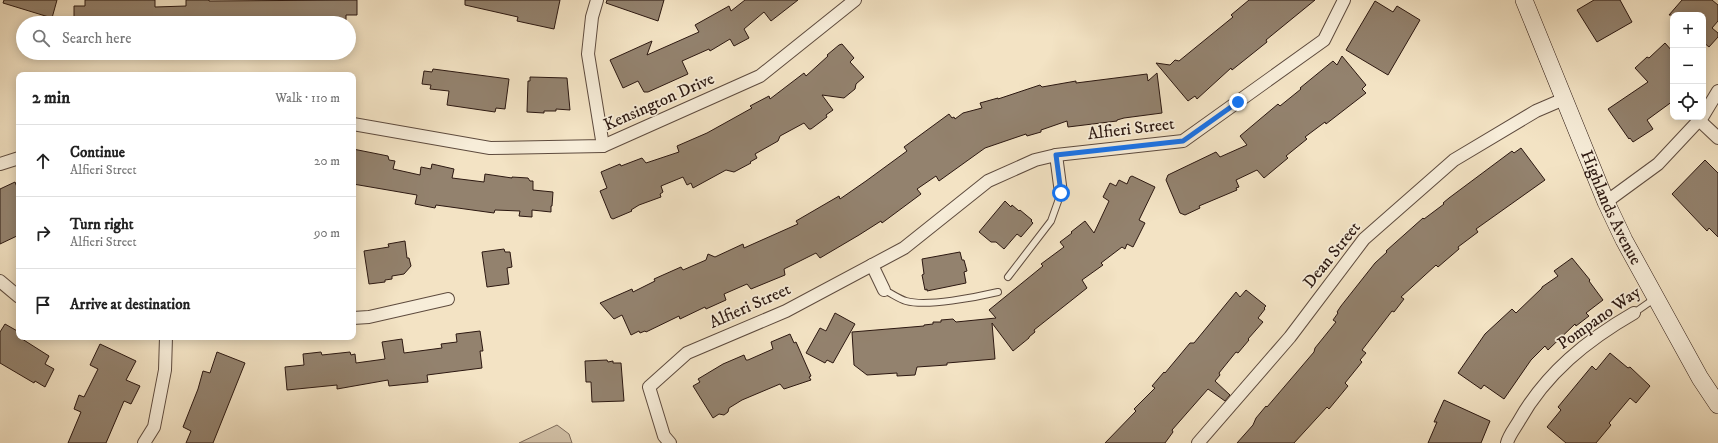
<!DOCTYPE html>
<meta charset="utf-8">
<style>
:root{--surface:#fff;--page:#f2f2f2;--text:#222;--muted:#767676;--line:#e0e0e0}
body{margin:0;font-family:"IM FELL DW Pica",serif;background:var(--page);color:var(--text)}
.controls{position:absolute;right:12px;top:12px;display:grid;overflow:hidden;border-radius:8px;box-shadow:0 2px 10px #0003}
.controls button{width:36px;height:36px;display:grid;place-items:center;padding:0;border:0;border-bottom:1px solid var(--line);background:var(--surface);color:var(--text);font:20px sans-serif}
.stop{position:absolute;width:12px;height:12px;margin:-9px;border:3px solid #1a73e8;border-radius:50%;background:#fff}
.stop.end{background:#1a73e8;border-color:#fff;box-shadow:0 1px 4px #0008}
.list{margin:0;padding:0;list-style:none}
h2{display:flex;justify-content:space-between;align-items:center;height:52px;margin:0;padding:0 16px;font-size:17px}
h2 small{font-size:13px;font-weight:400;color:var(--muted)}
.list li{display:grid;grid-template-columns:26px 1fr auto;gap:12px;align-items:center;box-sizing:border-box;height:72px;padding:0 16px;border-top:1px solid var(--line)}
.list b{display:block;font-size:15px;white-space:nowrap}
.list p{margin:0;font-size:13px;white-space:nowrap;color:var(--muted)}
.list em{font-size:13px;font-style:normal;color:var(--muted)}
.icon{flex:none;width:22px;height:22px;fill:none;stroke:currentColor;stroke-width:2;stroke-linecap:round;stroke-linejoin:round}
.map{position:relative;flex:none;width:1718px;height:443px;overflow:hidden}
.search{position:absolute;background:var(--surface);box-shadow:0 2px 10px #0003;left:16px;top:16px;width:340px;height:44px;display:flex;align-items:center;gap:10px;box-sizing:border-box;padding:0 14px;border-radius:22px;color:var(--muted);font-size:15px}
.panel{position:absolute;background:var(--surface);box-shadow:0 2px 10px #0003;left:16px;top:72px;width:340px;height:268px;border-radius:8px}
.map>svg:first-child{display:block}
.green{fill:#d1c0a6;stroke:#7e6c5c}
.building{fill:#93826e;stroke:#2c1811}
.lines{fill:none;stroke-linecap:round;stroke-linejoin:round}
.lane-casing{stroke:#5e4b3e;stroke-width:8}
.street-casing{stroke:#5e4b3e;stroke-width:14}
.secondary-casing{stroke:#2c1811;stroke-width:18}
.lane{stroke:#f7edd9;stroke-width:6}
.street{stroke:#f7edd9;stroke-width:12}
.secondary{stroke:#f7edd9;stroke-width:17}
.route{stroke:#1a73e8;stroke-width:5}
.labels{text-anchor:middle;dominant-baseline:central;stroke-width:3.5;stroke-linejoin:round;paint-order:stroke}
.street-label{font-size:17px;fill:#2c1811;stroke:#f7edd9}
</style>
<div class="map">
<svg width="1718" height="443" viewBox="0 0 1718 443">
<rect width="100%" height="100%" fill="#f3e3c4"/>
<filter id="stains"><feTurbulence type="fractalNoise" baseFrequency=".005" numOctaves="4"/><feColorMatrix values="0 0 0 0 .2 0 0 0 0 .09 0 0 0 0 .02 0 0 0 .5 -.17"/></filter>
<radialGradient id="worn" r=".72"><stop offset=".6" stop-color="#630" stop-opacity="0"/><stop offset="1" stop-color="#630" stop-opacity=".3"/></radialGradient>
<!-- green -->
<path class="green" d="M557 425 569 434 572 443H519Z"/>
<!-- building -->
<g class="building">
<path d="M4 0H57L52 18 3 3Z"/>
<path d="M85 0H155V7L186 6V0H209V1L357 0V15H346V23H74V6H85Z"/>
<path d="M465 0H560L554 29 517 21 518 17 465 5Z"/>
<path d="M607 0H664L658 21 606 3Z"/>
<path d="M745 0H798L771 21 764 12 744 29 749 38 734 46 730 39 710 51 709 49 682 61 688 74 648 92H644L638 81 623 88 610 60 652 41 647 55 699 32 695 25 729 6 731 11Z"/>
<path d="M1249 0H1315L1266 40 1267 42 1232 70 1231 68 1197 99 1195 96 1188 101 1156 63 1170 65 1175 60 1179 61 1233 17 1231 15Z"/>
<path d="M1594 0H1620L1632 22 1597 42 1577 10Z"/>
<path d="M1682 0H1712L1718 5V21L1712 28 1718 33V37L1709 47 1703 42V15H1669Z"/>
<path d="M1375 1 1393 12 1397 6 1420 20 1388 75 1346 50Z"/>
<path d="M1665 43 1673 52V101L1647 120 1653 129 1633 142 1630 138 1629 139 1608 109 1648 82 1635 68 1647 57 1649 58Z"/>
<path d="M842 44 854 58 850 62 864 77 856 84 855 89 844 98 822 95 833 110 826 115 827 117 811 129H809L804 123 780 136 778 141 755 154 757 158 750 162 751 163 734 172 726 170 693 188 691 183 687 185 683 177 661 186 663 192 660 194 661 197 639 205 631 210 632 211 613 219 611 218 600 191 607 188 601 172 620 164 621 166 642 158 646 163 679 152 677 146 707 133 752 108 750 106 769 96 770 99 804 73 806 76 828 56 827 55 839 45Z"/>
<path d="M1342 56 1366 85 1362 89 1366 93 1326 124 1325 122 1305 137 1307 139 1286 156 1288 158 1264 178 1257 170 1236 180 1239 187 1236 188 1237 190 1199 206 1200 208 1185 215 1180 213 1166 180 1168 175 1216 152 1220 157 1247 145 1240 136 1278 104 1280 106 1301 89 1300 88 1333 61 1337 65Z"/>
<path d="M433 69 509 79 505 109 496 108 495 112 447 105 449 91 430 89 431 85 422 84 424 71 432 72Z"/>
<path d="M1157 73 1162 113 1124 118 1117 120V121L1068 127 1067 121 1041 130V132L1027 136 1026 134 985 148 939 181 936 176 917 189 921 194 882 223 881 221 859 235 820 258 816 253 784 269 785 275 751 289 747 284 724 294 726 300 706 309 705 307 680 319 679 316 646 332 645 331 640 333 639 331 631 335 622 315 614 319 600 303 632 289 633 292 655 281 654 279 681 267 683 270 706 260 708 254 715 257 743 244 744 248 798 224 796 221 839 196 840 199 866 181 907 151 904 147 949 114 952 118 954 117 955 119 963 113 982 108 980 103 998 98V99L1040 85 1042 87 1076 81V83L1147 74 1148 81Z"/>
<path d="M530 77 567 78 570 110 556 109V111H544V113L527 112 528 81H530Z"/>
<path d="M1521 148 1545 180 1476 229 1478 232 1458 247 1459 249 1438 267 1436 265 1401 297 1404 299 1394 312 1392 311 1362 350 1366 353 1360 360 1362 362 1345 383 1348 386 1329 409 1327 407 1294 443H1237L1253 425 1256 418 1266 406 1267 407 1314 352 1315 348 1336 322 1333 320 1338 313 1337 312 1341 306 1375 263 1387 252 1386 251 1423 218 1424 219 1444 204 1443 203 1449 198 1512 151 1514 153Z"/>
<path d="M353 149 388 156 389 160 395 161 393 169 420 175 421 167 431 169 432 164 454 169 452 178 484 182 485 174 512 178V177L528 178 530 181H533V190L553 192 552 206H551V212L532 210V217L519 216 520 211 495 210 494 213 436 205 435 208 415 204 417 195 353 184Z"/>
<path d="M1705 160 1718 173V237L1709 228 1707 231 1672 194Z"/>
<path d="M1132 176 1155 187 1139 220 1145 223 1133 247 1127 244 1125 249 1122 247 1101 263 1103 265 1082 280 1087 288 1034 330 1035 332 1029 337V338L1013 351 992 323 995 359 947 363V365L917 367 915 375 897 376V373L867 375 854 365 852 332 924 326V325L933 324V322H941V320L953 319 956 322 996 318 989 310 1043 266 1041 264 1064 247 1060 242 1072 233 1071 232 1085 221 1094 233 1109 201 1103 197 1110 183 1116 186 1119 180 1127 184 1130 177Z"/>
<path d="M15 182 19 192V235L0 244V189Z"/>
<path d="M1005 201 1011 207 1012 205 1019 211 1020 210 1032 220 1031 221 1033 223 1021 237 1017 234 1004 249 996 242H991L979 232Z"/>
<path d="M405 241 407 258H409L411 266 404 274 392 276V279L385 280V282L369 284 364 251 389 247 388 244Z"/>
<path d="M504 249 505 252H510L512 267 507 268 509 284 487 287 482 252Z"/>
<path d="M960 252 962 260H964L967 271 964 272 966 283 927 291V289L925 290 922 275 924 274 922 259Z"/>
<path d="M1572 258 1590 280 1589 281 1603 300 1586 313 1589 316 1576 326 1575 324 1548 350 1545 346 1531 360 1504 399 1484 385 1481 389 1458 373 1485 334 1512 309 1516 313 1542 288V287L1558 276 1554 271Z"/>
<path d="M1246 290 1266 306 1264 308 1265 309 1258 318 1263 322 1248 339 1249 340 1238 353 1236 352 1219 373 1220 375 1215 381 1230 395 1225 401 1208 389 1172 430 1173 432 1165 443H1105L1136 411 1134 409 1155 388 1152 386 1164 372 1165 373 1190 343H1194L1236 292 1240 297Z"/>
<path d="M835 313 855 324 833 363 827 360 825 363 806 353 820 328 826 331Z"/>
<path d="M5 324 19 332V337L49 356 45 364 54 369 45 387 35 381 34 383 0 363V332Z"/>
<path d="M480 331 483 351H480L482 368 427 375 428 382 389 386 388 380 337 389V385L287 390 285 367 304 365 303 354 321 352 322 355 350 352 351 355 355 354 356 363 385 359 382 342 402 339 404 353 442 348 441 344 457 342 456 334Z"/>
<path d="M790 334 794 343 796 342 811 376 809 377 811 380 784 389 780 384 742 400 729 408 728 412 724 415 719 414 713 418 693 386 700 382 698 379 723 364 744 355 746 360H748L773 349 771 342Z"/>
<path d="M100 344 136 361 126 380 140 386 131 404 124 401 106 443H68L81 412 74 409 79 395 84 397 98 369 90 365Z"/>
<path d="M217 352 245 363 213 443H186L191 431 183 427 198 389 203 371 210 373Z"/>
<path d="M1610 353 1628 368 1630 367 1650 386 1636 403 1630 398 1609 423 1611 425 1596 443H1566L1547 427 1561 410 1558 407 1592 366 1596 370Z"/>
<path d="M607 360 608 362 613 361V363H621L624 401 592 402 591 382H586L585 361Z"/>
<path d="M1444 400 1490 421 1481 443H1428L1437 422H1434Z"/>
</g>
<g class="lines">
<!-- lane casing -->
<g class="lane-casing">
<g id="lane">
<path d="M1008 277 1051 221 1061 193"/>
<path d="M884 290C891 293 899 299 906 301 927 307 977 297 998 292"/>
<path d="M1634 313 1654 299"/>
</g>
</g>
<!-- street casing -->
<g class="street-casing">
<g id="street">
<path d="M597 0 592 17 588 54 603 146"/>
<path d="M1703 116 1718 91"/>
<path d="M1700 121 1718 138"/>
<path d="M353 124 490 148 603 146 760 76 855 0"/>
<path d="M1056 155 1061 193"/>
<path d="M0 164 19 158"/>
<path d="M1606 202 1658 164 1702 117"/>
<path d="M872 265 884 290"/>
<path d="M0 281 19 297"/>
<path d="M353 318 369 317 448 299"/>
<path d="M144 443 154 427 165 370 166 337"/>
<path d="M670 443 664 436 649 387 687 353 786 311 904 248 988 181 1035 160 1056 155 1183 141 1324 40 1344 0"/>
<path d="M1198 443 1290 337 1364 239 1454 160 1536 111 1564 99"/>
<path d="M1507 443C1509 435 1515 428 1519 421 1546 373 1587 340 1634 313"/>
</g>
</g>
<!-- secondary casing -->
<g class="secondary-casing">
<g id="secondary">
<path id="s1" d="M1524 0 1606 202 1624 240 1700 378 1718 405"/>
</g>
</g>
<!-- lane -->
<use href="#lane" class="lane"/>
<!-- street -->
<use href="#street" class="street"/>
<!-- secondary -->
<use href="#secondary" class="secondary"/>
</g>
<g class="lines">
<!-- route -->
<path class="route" d="M1061 193 1056 155 1183 141 1238 102"/>
</g>
<g class="labels">
<!-- street labels -->
<g class="street-label">
<text transform="translate(659 102) rotate(-24)">Kensington Drive</text>
<text transform="translate(1131 129) rotate(-7)">Alfieri Street</text>
<text stroke="none"><textPath href="#s1" startOffset="225">Highlands Avenue</textPath></text>
<text transform="translate(1332 255) rotate(-51)">Dean Street</text>
<text transform="translate(750 306) rotate(-24)">Alfieri Street</text>
<text transform="translate(1599 318) rotate(-35)">Pompano Way</text>
</g>
</g>
<rect width="100%" height="100%" filter="url(#stains)"/>
<rect width="100%" height="100%" fill="url(#worn)"/>
</svg>
<div class="controls">
<button>+</button>
<button>−</button>
<button><svg class="icon" aria-label="locate" viewBox="0 0 24 24"><circle cx="12" cy="12" r="6"/><path d="M12 2v4M12 18v4M2 12h4M18 12h4"/></svg></button>
</div>
<div class="stop" style="left:1061px;top:193px"></div>
<div class="stop end" style="left:1238px;top:102px"></div>
<div class="search"><svg class="icon" aria-label="search" viewBox="0 0 24 24"><circle cx="10" cy="10" r="6"/><path d="M15 15l6 6"/></svg>Search here</div>
<section class="panel">
<h2>2 min<small>Walk · 110 m</small></h2>
<ul class="list">
<li><svg class="icon" aria-label="ahead" viewBox="0 0 24 24"><path d="M12 20V5M6 11l6-6 6 6"/></svg><div><b>Continue</b><p>Alfieri Street</p></div><em>20 m</em></li>
<li><svg class="icon" aria-label="right" viewBox="0 0 24 24"><path d="M7 20v-9h11M14 6l5 5-5 5"/></svg><div><b>Turn right</b><p>Alfieri Street</p></div><em>90 m</em></li>
<li><svg class="icon" aria-label="arrive" viewBox="0 0 24 24"><path d="M6 21V4h12l-3 4 3 4H6"/></svg><div><b>Arrive at destination</b></div></li>
</ul>
</section>
</div>
